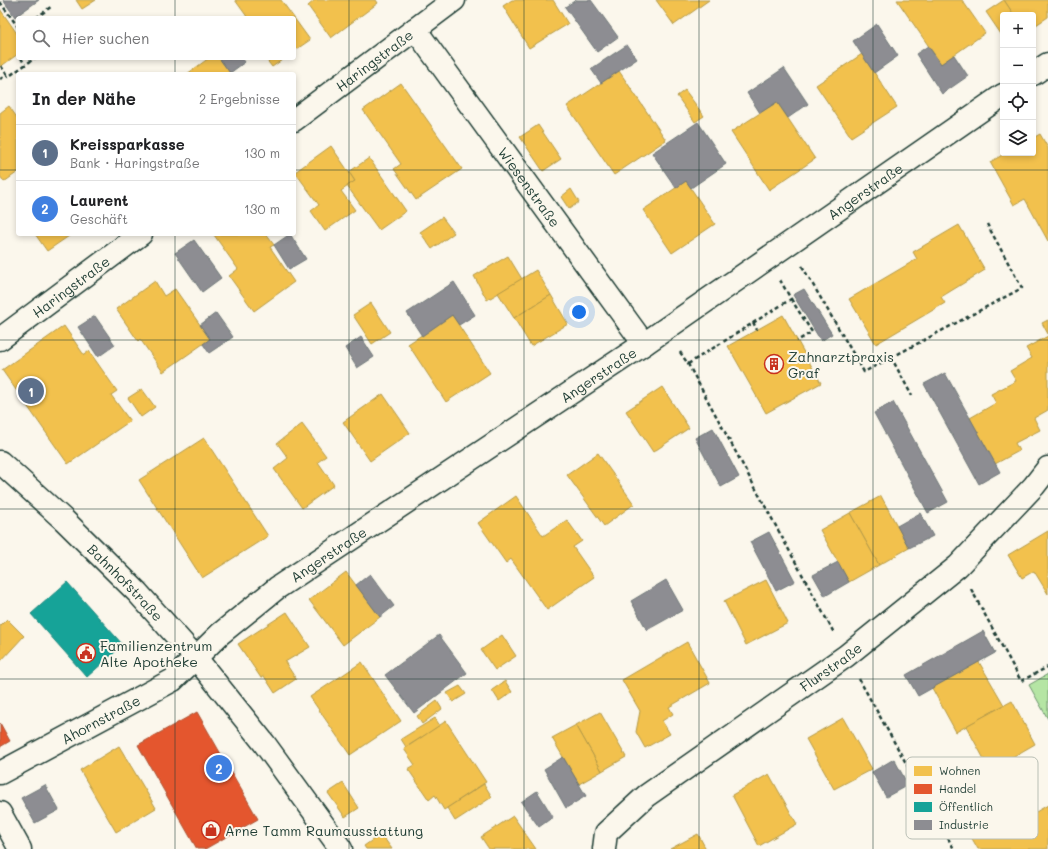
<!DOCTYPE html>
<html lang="de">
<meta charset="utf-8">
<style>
:root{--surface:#fff;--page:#f6f6f6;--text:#202124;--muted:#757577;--line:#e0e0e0;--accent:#2563eb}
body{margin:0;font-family:Mali,sans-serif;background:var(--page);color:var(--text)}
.controls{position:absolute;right:12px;top:12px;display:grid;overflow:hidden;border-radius:4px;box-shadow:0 2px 6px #0003}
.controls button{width:36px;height:36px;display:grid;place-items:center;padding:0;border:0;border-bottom:1px solid var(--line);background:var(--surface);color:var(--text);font:20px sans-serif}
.you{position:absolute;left:579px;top:312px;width:14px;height:14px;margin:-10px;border:3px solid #fff;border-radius:50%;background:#1a73e8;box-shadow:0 0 0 6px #1a73e833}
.badge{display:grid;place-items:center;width:26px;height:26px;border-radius:50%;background:var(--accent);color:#fff;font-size:13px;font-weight:700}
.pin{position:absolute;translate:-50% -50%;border:2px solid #fff;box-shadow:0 1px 4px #0006}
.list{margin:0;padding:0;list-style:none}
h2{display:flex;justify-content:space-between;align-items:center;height:52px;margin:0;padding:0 16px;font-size:17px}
h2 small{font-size:13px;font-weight:400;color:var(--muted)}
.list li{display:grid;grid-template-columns:26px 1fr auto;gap:12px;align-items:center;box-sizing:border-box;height:56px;padding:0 16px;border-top:1px solid var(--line)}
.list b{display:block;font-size:15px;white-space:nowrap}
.list p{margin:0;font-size:13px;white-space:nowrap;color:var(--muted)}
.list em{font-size:13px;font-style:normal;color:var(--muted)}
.icon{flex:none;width:22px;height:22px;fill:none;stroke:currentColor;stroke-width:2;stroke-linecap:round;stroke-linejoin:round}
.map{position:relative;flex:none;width:1048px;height:849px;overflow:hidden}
.search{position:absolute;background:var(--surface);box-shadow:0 2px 6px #0003;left:16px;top:16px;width:280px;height:44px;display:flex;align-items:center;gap:10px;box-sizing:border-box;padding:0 14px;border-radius:4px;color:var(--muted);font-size:15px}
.panel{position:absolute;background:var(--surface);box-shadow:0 2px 6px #0003;left:16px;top:72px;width:280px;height:164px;border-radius:4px}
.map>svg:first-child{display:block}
.green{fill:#b5e5a4;stroke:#6a916c}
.homes{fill:#f2c14e;stroke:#b39946}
.shops{fill:#e4572e;stroke:#a94f30}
.public{fill:#17a398;stroke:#19847a}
.industry{fill:#8d8d92;stroke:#6c7576}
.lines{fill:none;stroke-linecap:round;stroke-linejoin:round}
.minor-casing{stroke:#1f3d34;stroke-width:25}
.tertiary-casing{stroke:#1f3d34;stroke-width:25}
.path{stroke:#1f3d34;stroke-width:2.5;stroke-dasharray:4 3;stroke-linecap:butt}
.minor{stroke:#fbf7ec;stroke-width:22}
.tertiary{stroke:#fbf7ec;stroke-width:22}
.grid{fill:none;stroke:#1f3d34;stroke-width:1;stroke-opacity:0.55}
.labels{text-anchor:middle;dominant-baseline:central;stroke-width:4;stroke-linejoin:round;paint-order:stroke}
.street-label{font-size:14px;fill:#1f3d34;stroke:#fbf7ec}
.poi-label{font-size:14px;fill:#1f3d34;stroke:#fbf7ec;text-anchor:start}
.key{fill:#fbf7ec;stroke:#b9bfb5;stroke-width:1}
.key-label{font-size:11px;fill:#1f3d34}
</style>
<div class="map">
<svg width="1048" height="849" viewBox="0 0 1048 849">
<rect width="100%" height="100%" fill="#fbf7ec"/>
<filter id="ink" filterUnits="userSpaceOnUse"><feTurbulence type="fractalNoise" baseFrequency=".025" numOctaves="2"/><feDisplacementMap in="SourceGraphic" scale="8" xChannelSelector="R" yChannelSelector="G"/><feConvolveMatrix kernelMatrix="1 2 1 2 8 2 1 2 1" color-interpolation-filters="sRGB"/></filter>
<g filter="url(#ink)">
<!-- green -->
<path class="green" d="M1048 674V719L1029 685Z"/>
<!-- homes -->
<g class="homes">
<path d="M76 0H96L82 9Z"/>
<path d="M235 0H281L310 40 294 51V18H248Z"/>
<path d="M315 0H376L378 3 331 38 308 6Z"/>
<path d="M512 0H553L568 24 529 48 503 6Z"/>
<path d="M656 0H709L674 25Z"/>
<path d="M897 0H962L985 33 941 64Z"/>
<path d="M1004 0H1048V17L1033 27V15H1014Z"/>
<path d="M1004 0 1014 15H1003V37L986 12Z"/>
<path d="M0 9 18 35V54L0 67Z"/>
<path d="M862 54 897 107 851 137 816 85Z"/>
<path d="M209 58H219L231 74H187Z"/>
<path d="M265 58H285L272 67Z"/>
<path d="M619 71 666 140 614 175 567 106Z"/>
<path d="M401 83 462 169 416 200 394 169 401 164 363 110Z"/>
<path d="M685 90 704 116 695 122 677 96Z"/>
<path d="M777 102 815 159 769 190 731 132Z"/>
<path d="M9 106 18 119V172L4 182 0 176V113Z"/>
<path d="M538 125 561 159 543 171 520 137Z"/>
<path d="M1040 134 1048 148V241L1025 199 1014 205 990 162 1006 153H1033V138Z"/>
<path d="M331 146 355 181 341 191 355 210 325 231 311 211 319 205 295 172Z"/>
<path d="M369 158 406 211 379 230 347 186 355 181 349 172Z"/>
<path d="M686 181 715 224 672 253 643 210Z"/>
<path d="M571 189 579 202 569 209 561 197Z"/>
<path d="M442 217 454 233 432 249 420 232Z"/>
<path d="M959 225 985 270 941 297 945 303 876 344 849 299 917 259 913 252Z"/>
<path d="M35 234H72L47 251Z"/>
<path d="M215 234H266L274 245 270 247 294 282 254 311 229 276 238 269 214 235Z"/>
<path d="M508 256 522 279 487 300 474 276Z"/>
<path d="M536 270 551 295 514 318 498 293Z"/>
<path d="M155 281 164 296 175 289 210 339 163 372 140 339 138 341 116 309Z"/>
<path d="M551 295 568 324 531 346 514 318Z"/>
<path d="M371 303 390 332 372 344 353 315Z"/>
<path d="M452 315 490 373 446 402 408 344Z"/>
<path d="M783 315 821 383 766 413 728 346Z"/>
<path d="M1048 320V334L1042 323Z"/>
<path d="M64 326 84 355 89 351 117 391 111 395 130 421 68 464 2 370Z"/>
<path d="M1048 336V410L1034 418 1040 430 1015 443 1019 451 995 464 970 418 996 403 991 394 1016 381 1010 371 1032 358 1026 348Z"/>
<path d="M662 387 689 428 653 452 626 411Z"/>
<path d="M142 389 155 407 141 417 128 398Z"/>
<path d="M383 394 410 433 370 461 343 422Z"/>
<path d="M302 424 326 456 318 462 334 485 302 508 274 469 288 458 277 443Z"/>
<path d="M204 438 268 536 202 578 139 480Z"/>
<path d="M598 453 634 504 604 526 567 475Z"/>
<path d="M516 496 543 536 567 520 582 541 573 547 594 577 547 610 511 559 506 563 478 523Z"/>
<path d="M881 496 909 548 879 565 850 513Z"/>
<path d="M850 513 879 565 849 582 820 530Z"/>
<path d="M1048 531V594L1034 571 1022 578 1008 555Z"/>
<path d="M346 572 380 617 343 645 309 600Z"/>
<path d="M766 580 788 623 746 645 724 601Z"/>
<path d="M287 612 310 647 285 662 296 679 275 693 264 676 261 678 238 644Z"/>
<path d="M7 619 24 636 0 662V626Z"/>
<path d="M502 635 516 656 495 670 481 650Z"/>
<path d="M687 642 710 683 669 707 673 714 662 721 670 734 645 748 636 732 640 711 622 680Z"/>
<path d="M362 662 401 721 350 755 310 697Z"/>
<path d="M979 662 1004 705 956 732 932 688Z"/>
<path d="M505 681 512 692 499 701 492 690Z"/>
<path d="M460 686 466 694 453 702 447 693Z"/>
<path d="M437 701 442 709 422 724 417 716Z"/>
<path d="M1012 701 1035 744 990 770 966 726Z"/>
<path d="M600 712 626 757 602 771 576 725Z"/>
<path d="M435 718 440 726 406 747 401 739Z"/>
<path d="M843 718 872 769 834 789 806 739Z"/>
<path d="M446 721 486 782 444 810 435 795 429 800 408 769 415 765 404 749Z"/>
<path d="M576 725 602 771 579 784 552 738Z"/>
<path d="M119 746 156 808 116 832 80 770Z"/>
<path d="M769 774 797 824 759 846 732 795Z"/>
<path d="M343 783 359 808 345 817 328 793Z"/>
<path d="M484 784 492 797 455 821 447 808Z"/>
<path d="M1048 805V849H978L970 835 1016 809 1022 820Z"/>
<path d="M513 816 536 849H489L481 837Z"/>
<path d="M381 834 392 849H366L364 846Z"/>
<path d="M698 834 706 849H670Z"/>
</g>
<!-- shops -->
<g class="shops">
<path d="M197 712 258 819 205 849H197L138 745Z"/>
<path d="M0 723 10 741 0 747Z"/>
</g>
<!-- public -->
<path class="public" d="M67 582 123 645 87 677 31 614Z"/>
<!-- industry -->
<g class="industry">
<path d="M3 0H39L15 17Z"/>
<path d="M576 0H591L618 37 597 52 565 7Z"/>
<path d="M877 24 898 56 874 73 853 41Z"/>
<path d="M627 45 637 59 601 83 591 69Z"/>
<path d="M928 46 941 64 954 55 968 76 942 94 916 54Z"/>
<path d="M219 58H242L245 62 230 73Z"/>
<path d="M784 68 808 104 788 118 777 102 760 113 747 93Z"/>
<path d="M698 122 726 164 691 188 686 181 676 188 652 153Z"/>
<path d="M290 234 306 259 289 269 274 245Z"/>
<path d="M194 240 221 278 202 292 175 253Z"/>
<path d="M454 282 475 315 459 325 452 315 422 336 407 313Z"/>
<path d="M804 289 832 334 821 341 793 295Z"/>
<path d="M216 313 233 337 209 353 203 344 210 339 200 325Z"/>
<path d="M95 316 115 345 98 357 78 327Z"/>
<path d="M361 337 374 357 357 368 345 348Z"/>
<path d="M945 373 1000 472 979 484 924 384Z"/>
<path d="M893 402 948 502 928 513 874 413Z"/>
<path d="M713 428 739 477 721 487 695 438Z"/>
<path d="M920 513 933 536 909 548 897 526Z"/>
<path d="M769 532 795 581 776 591 750 542Z"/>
<path d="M838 562 849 582 825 596 813 575Z"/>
<path d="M370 574 394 606 380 617 356 585Z"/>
<path d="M666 580 683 610 647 630 631 601Z"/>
<path d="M983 631 995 653 918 696 906 675Z"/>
<path d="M439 635 467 673 414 713 385 675Z"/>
<path d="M563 757 586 796 566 808 544 769Z"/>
<path d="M894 759 908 785 886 797 872 772Z"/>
<path d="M45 785 59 810 35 823 21 798Z"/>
<path d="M537 791 553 817 539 827 521 802Z"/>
</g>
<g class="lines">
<!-- minor casing -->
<g class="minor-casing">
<g id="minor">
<path id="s1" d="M415 29 644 344"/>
<path d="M1033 74 1048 64"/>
<path id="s2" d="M294 120 454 0"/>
<path id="s3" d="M0 339 141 234"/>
<path id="s4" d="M0 773 173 680 220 634 277 588 644 344 1003 95"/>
<path d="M0 813 20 849"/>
<path id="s5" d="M604 849 606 833 646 796 846 656 958 566 1034 486 1048 468"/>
</g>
</g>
<!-- tertiary casing -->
<g class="tertiary-casing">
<g id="tertiary">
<path id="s6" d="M0 462 64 520 137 592 196 658 264 743 341 849"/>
</g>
</g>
<!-- path -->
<g class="path">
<path d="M0 2 18 27"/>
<path d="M36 18 52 6"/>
<path d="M21 58 25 65"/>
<path d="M1 66 7 75"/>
<path d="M0 79 7 75 8 77 35 58"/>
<path d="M802 266 864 372 1022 288 987 224"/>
<path d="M791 299 812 332 797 341"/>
<path d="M753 322 757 330"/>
<path d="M680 352 688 364 834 633"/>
<path d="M891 357 912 396"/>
<path d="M688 364 791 299 780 280"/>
<path d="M971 589 1021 681 1048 667"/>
<path d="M859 679 954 849"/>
</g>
<!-- minor -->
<use href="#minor" class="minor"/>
<!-- tertiary -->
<use href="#tertiary" class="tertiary"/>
</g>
</g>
<!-- grid -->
<path class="grid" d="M175 0V18M349 0V849M524 0V849M699 0V849M873 0V849M175 58V74M0 170H18M294 170H1048M175 234V849M0 340H1048M0 509H1048M0 679H1048"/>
<!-- icons -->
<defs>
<g id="building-ring" transform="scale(1)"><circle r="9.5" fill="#fbf7ec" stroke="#c8321e" stroke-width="1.5"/><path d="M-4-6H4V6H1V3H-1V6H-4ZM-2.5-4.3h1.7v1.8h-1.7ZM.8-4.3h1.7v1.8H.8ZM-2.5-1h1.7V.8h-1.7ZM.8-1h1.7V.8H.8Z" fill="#c8321e"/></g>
<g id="civic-ring" transform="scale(1)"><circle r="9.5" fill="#fbf7ec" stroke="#c8321e" stroke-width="1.5"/><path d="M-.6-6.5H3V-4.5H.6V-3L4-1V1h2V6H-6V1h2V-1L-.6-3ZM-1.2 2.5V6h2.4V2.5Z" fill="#c8321e"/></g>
<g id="shop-ring" transform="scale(1)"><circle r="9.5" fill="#fbf7ec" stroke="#c8321e" stroke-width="1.5"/><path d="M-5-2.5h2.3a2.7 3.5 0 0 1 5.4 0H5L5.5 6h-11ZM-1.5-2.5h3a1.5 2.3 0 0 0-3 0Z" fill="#c8321e"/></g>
</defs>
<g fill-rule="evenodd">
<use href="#building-ring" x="774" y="364"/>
<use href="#civic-ring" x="86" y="653"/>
<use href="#shop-ring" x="211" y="830"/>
</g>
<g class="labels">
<!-- street labels -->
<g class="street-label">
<text stroke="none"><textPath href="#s2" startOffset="100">Haringstraße</textPath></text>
<text stroke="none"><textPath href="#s1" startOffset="195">Wiesenstraße</textPath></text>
<text stroke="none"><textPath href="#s4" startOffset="1045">Angerstraße</textPath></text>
<text stroke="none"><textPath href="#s3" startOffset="88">Haringstraße</textPath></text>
<text stroke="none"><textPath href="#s4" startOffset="721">Angerstraße</textPath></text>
<text stroke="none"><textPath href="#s4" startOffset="397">Angerstraße</textPath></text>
<text stroke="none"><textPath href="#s6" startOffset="174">Bahnhofstraße</textPath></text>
<text stroke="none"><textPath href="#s5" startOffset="296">Flurstraße</textPath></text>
<text stroke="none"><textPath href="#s4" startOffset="114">Ahornstraße</textPath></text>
</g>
<!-- poi labels -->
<g class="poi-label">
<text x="788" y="356">Zahnarztpraxis<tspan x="788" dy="16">Graf</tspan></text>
<text x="100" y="645">Familienzentrum<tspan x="100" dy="16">Alte Apotheke</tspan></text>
<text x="225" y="830">Arne Tamm Raumausstattung</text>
</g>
</g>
<!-- legend -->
<rect x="906" y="757" width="132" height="82" rx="6" class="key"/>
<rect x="914" y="766" width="18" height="10" fill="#f2c14e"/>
<rect x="914" y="784" width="18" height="10" fill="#e4572e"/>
<rect x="914" y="802" width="18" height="10" fill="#17a398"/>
<rect x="914" y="820" width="18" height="10" fill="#8d8d92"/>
<g class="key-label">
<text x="939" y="775">Wohnen</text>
<text x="939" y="793">Handel</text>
<text x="939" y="811">Öffentlich</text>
<text x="939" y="829">Industrie</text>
</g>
</svg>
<div class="controls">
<button>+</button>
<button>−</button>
<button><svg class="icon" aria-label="locate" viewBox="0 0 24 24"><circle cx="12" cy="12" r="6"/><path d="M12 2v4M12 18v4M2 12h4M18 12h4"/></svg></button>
<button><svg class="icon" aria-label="layers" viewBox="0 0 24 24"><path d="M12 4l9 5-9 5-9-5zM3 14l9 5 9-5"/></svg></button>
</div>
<div class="you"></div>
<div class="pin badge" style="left:31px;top:391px;background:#5c6f8a">1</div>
<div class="pin badge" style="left:219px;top:768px;background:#3f7fe0">2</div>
<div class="search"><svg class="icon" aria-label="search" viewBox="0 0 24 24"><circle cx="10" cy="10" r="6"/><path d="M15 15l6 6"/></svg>Hier suchen</div>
<section class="panel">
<h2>In der Nähe<small>2 Ergebnisse</small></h2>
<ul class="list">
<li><span class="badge" style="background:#5c6f8a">1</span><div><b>Kreissparkasse</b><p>Bank · Haringstraße</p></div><em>130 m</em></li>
<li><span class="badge" style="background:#3f7fe0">2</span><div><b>Laurent</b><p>Geschäft</p></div><em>130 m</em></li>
</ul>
</section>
</div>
